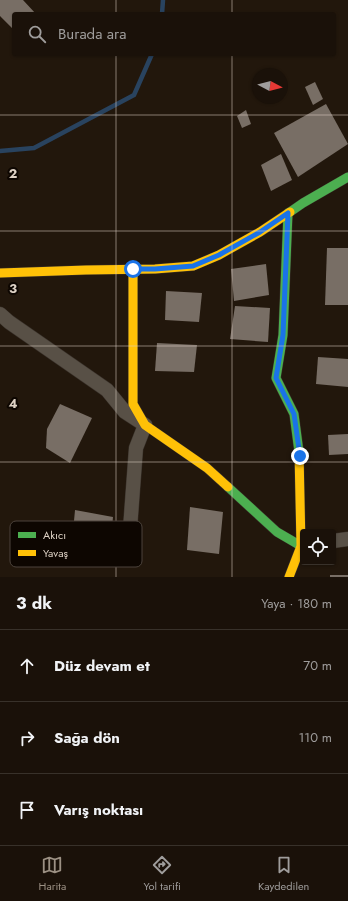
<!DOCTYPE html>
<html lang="tr">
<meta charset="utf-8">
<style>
:root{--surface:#1a1109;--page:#231a12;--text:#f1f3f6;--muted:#9f9d9c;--line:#38312a;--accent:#9c9184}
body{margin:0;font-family:Jost,sans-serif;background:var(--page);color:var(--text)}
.controls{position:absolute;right:12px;bottom:12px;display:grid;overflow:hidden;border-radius:4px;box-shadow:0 1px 3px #0004}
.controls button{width:36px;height:36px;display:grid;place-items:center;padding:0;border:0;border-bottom:1px solid var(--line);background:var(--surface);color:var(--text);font:20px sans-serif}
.compass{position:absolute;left:252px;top:68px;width:36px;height:36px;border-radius:50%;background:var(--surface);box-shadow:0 1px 3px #0004;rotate:97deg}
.stop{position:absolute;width:12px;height:12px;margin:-9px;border:3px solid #1a73e8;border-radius:50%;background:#fff}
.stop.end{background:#1a73e8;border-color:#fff;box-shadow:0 1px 4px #0008}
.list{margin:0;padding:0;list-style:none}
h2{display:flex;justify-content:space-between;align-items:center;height:52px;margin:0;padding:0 16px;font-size:17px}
h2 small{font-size:13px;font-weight:400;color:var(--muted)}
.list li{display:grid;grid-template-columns:26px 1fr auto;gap:12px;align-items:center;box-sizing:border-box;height:72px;padding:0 16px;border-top:1px solid var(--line)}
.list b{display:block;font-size:15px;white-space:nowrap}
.list em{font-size:13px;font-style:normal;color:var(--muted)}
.icon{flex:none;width:22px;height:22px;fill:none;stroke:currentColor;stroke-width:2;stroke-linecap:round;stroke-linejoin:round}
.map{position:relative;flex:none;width:348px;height:577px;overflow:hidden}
.search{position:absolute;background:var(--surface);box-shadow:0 1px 3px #0004;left:12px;right:12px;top:12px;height:44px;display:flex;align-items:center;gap:10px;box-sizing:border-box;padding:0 14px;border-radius:4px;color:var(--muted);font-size:15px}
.sheet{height:268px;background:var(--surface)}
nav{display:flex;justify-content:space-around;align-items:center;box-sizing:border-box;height:56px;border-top:1px solid var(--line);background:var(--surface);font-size:11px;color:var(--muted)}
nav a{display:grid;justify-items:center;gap:2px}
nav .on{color:var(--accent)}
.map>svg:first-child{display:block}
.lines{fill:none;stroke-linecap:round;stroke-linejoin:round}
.stream{stroke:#29435f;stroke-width:4.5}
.building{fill:#786e65}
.street-casing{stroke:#3a322b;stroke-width:15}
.fast-casing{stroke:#3a322b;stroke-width:10}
.slow-casing{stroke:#3a322b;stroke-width:10}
.street{stroke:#585046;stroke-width:14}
.fast{stroke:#4caf50;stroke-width:9}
.slow{stroke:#ffc107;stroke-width:9}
.route{stroke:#1a73e8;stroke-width:5}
.grid{fill:none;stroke:#ded2c5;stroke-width:1;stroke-opacity:0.55}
.key{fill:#0d0601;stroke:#4c433c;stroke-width:1}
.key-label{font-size:11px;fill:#ded2c5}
.grid-label{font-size:13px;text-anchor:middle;font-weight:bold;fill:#ded2c5;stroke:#0d0601;stroke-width:4;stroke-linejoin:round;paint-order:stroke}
</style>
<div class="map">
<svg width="348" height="577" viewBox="0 0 348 577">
<rect width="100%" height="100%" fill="#22170c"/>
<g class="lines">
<!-- stream -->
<g class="stream">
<path d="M162 14 163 0"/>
<path d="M0 151 34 148 134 95 152 54"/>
</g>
</g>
<!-- building -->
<g class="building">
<path d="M0 0H23L36 14H14V30L0 16Z"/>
<path d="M315 82 323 99 313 105 305 87Z"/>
<path d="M326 104 348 144 298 177 274 133Z"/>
<path d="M246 110 251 124 242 128 237 116Z"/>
<path d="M281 154 292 180 271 191 261 165Z"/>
<path d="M327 248H348V305H325Z"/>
<path d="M266 264 269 295 234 301 231 269Z"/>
<path d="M166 291 202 293 199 322 165 320Z"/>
<path d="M235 306 270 308 268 342 230 339Z"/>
<path d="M157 343 197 345 194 372 155 371Z"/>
<path d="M318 357 348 359V387L316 384Z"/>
<path d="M60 404 92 418 70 463 46 448 47 429Z"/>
<path d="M348 434V454L329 455 328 435Z"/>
<path d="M190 507 223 512 219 554 187 550Z"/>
<path d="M75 510 113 517 110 548 72 542Z"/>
<rect x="330" y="575" width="18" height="2"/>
</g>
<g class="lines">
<!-- street casing -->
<g class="street-casing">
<g id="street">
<path d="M0 314 9 322 107 390 125 412 145 425 136 448 130 529 114 556"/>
<path d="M333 541 348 539"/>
</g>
</g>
<!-- fast casing -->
<g class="fast-casing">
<g id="fast">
<path d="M290 212 303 203 348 177"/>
<path d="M288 213 283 335 276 378 294 414 299 452"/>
<path d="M228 487 277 532 301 546H303"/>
</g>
</g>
<!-- slow casing -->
<g class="slow-casing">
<g id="slow">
<path d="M133 269V404L145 425 207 468 228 487"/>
<path d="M0 273 86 270 155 269 193 266 219 255 260 232 290 212"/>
<path d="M289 577 301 546 299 452"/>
</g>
</g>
<!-- street -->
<use href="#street" class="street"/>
<!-- fast -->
<use href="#fast" class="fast"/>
<!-- slow -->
<use href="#slow" class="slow"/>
</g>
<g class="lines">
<!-- route -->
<path class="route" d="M133 269H155L193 266 219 255 260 232 288 213 283 335 276 378 294 414 300 456"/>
</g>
<!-- grid -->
<path class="grid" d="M116 0V14M232 0V14M116 54V577M232 54V577M0 115H348M0 231H348M0 346H348M0 462H348"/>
<!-- legend -->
<rect x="10" y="521" width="132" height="46" rx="6" class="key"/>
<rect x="18" y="532" width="18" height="6" fill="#4caf50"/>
<rect x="18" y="550" width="18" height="6" fill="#ffc107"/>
<g class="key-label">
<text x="43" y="539">Akıcı</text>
<text x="43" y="557">Yavaş</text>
</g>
<g class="grid-label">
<text x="13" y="178">2</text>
<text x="13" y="293">3</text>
<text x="13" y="408">4</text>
</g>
</svg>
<div class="controls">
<button><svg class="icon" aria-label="locate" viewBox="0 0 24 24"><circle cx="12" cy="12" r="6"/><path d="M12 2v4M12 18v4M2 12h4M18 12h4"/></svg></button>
</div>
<svg class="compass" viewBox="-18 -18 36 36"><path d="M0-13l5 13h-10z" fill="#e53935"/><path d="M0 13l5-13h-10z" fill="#9f9d9c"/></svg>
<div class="stop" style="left:133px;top:269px"></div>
<div class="stop end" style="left:300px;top:456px"></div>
<div class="search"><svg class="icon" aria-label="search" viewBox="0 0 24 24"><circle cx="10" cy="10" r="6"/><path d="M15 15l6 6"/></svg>Burada ara</div>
</div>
<section class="sheet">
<h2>3 dk<small>Yaya · 180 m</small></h2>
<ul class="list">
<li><svg class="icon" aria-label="ahead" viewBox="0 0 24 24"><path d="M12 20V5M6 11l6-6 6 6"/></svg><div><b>Düz devam et</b></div><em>70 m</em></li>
<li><svg class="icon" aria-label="right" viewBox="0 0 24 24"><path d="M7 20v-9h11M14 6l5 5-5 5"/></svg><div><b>Sağa dön</b></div><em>110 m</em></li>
<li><svg class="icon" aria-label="arrive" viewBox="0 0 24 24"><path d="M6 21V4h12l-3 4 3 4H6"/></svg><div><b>Varış noktası</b></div></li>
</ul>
</section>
<nav>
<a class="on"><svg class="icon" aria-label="map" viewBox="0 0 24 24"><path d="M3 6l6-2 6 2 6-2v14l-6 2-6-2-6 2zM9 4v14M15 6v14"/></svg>Harita</a>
<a><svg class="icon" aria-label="directions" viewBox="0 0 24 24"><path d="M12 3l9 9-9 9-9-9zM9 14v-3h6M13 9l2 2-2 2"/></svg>Yol tarifi</a>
<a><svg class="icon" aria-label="saved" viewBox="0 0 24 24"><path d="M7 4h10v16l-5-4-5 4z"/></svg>Kaydedilen</a>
</nav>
